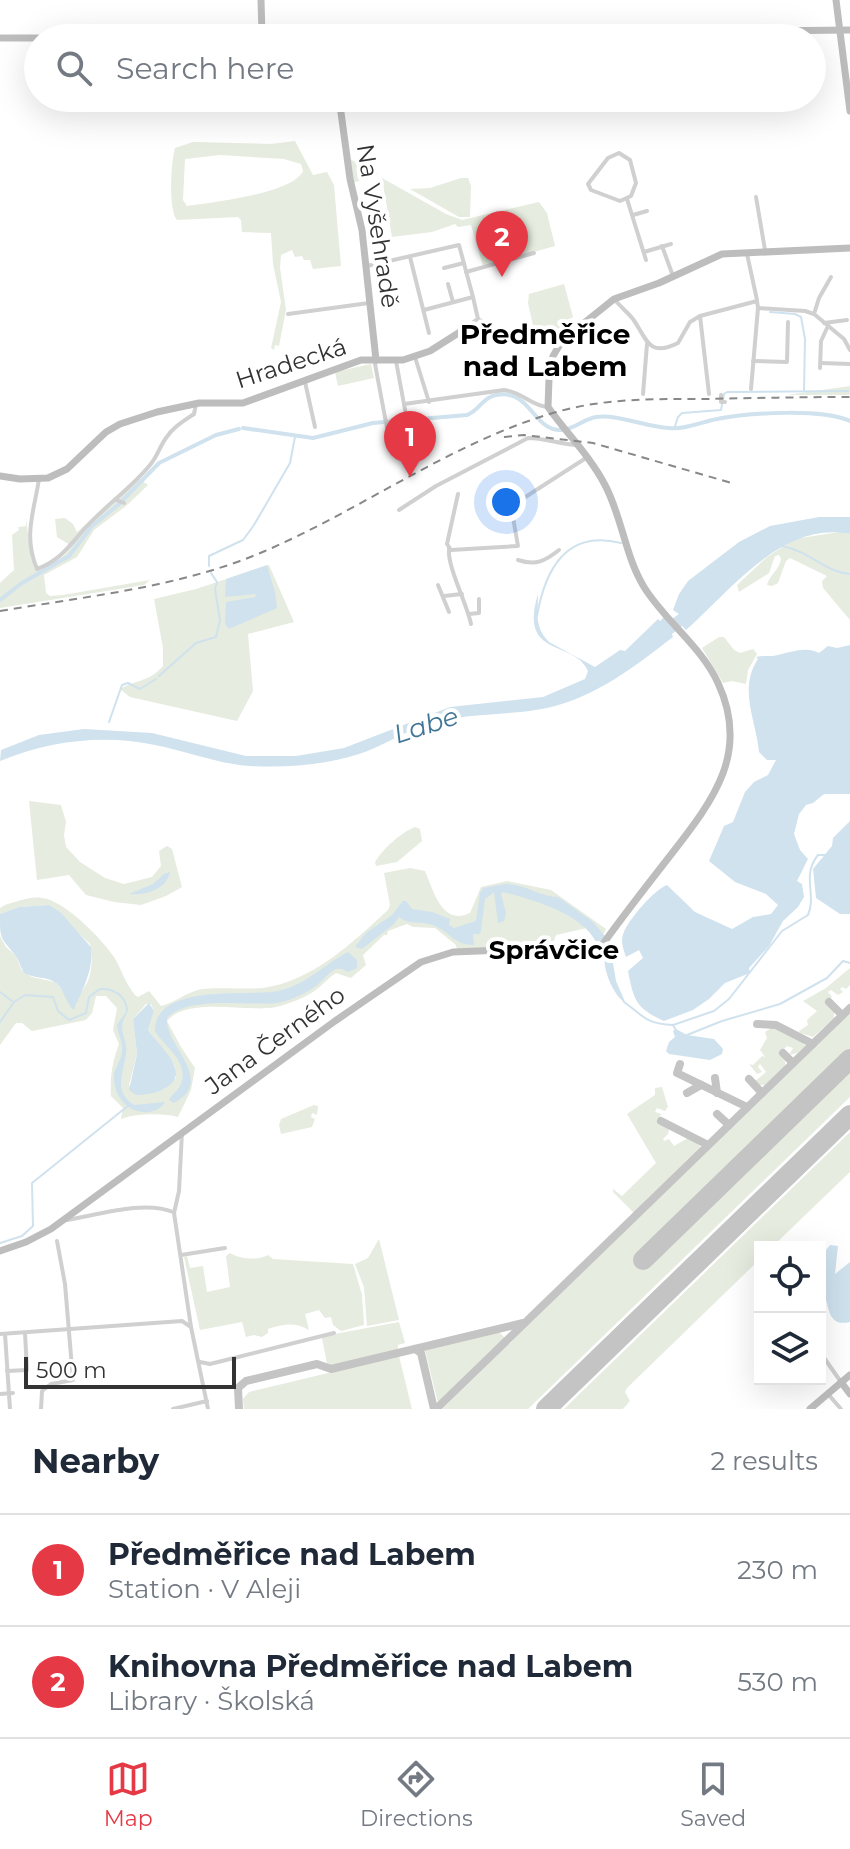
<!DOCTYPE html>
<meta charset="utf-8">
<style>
:root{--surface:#fff;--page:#f6f6f7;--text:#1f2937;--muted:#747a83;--line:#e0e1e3;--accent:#e63946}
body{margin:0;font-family:Montserrat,sans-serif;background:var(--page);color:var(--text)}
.controls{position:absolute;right:24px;bottom:24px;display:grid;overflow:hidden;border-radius:0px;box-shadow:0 8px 32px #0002}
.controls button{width:72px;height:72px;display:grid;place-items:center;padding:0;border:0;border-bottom:2px solid var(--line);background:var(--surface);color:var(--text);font:40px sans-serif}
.scale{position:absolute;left:24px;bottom:20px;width:212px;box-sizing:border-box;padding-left:8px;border:4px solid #333;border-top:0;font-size:22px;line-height:28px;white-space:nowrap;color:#333;-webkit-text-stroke:6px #fff;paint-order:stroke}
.you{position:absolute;left:506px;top:502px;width:28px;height:28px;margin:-20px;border:6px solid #fff;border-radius:50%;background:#1a73e8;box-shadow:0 0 0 12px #1a73e833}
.badge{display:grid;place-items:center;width:52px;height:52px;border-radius:50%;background:var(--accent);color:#fff;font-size:26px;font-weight:700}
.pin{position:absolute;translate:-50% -66px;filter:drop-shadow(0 2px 4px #0008)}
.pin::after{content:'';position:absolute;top:42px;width:28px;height:24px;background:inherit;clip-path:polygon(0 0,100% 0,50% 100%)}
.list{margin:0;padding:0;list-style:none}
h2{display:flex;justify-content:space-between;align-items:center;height:104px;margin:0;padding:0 32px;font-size:34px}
h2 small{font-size:26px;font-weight:400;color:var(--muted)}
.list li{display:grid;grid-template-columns:52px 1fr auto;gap:24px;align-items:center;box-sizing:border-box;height:112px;padding:0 32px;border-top:2px solid var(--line)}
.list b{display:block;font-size:30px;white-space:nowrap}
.list p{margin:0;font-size:26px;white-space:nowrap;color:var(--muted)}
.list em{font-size:26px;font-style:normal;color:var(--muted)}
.icon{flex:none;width:44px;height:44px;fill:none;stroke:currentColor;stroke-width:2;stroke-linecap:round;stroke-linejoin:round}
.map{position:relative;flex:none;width:850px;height:1409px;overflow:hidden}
.search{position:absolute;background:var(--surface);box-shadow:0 8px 32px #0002;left:24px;right:24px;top:24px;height:88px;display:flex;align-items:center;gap:20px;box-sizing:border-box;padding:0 28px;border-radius:44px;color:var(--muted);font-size:30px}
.sheet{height:328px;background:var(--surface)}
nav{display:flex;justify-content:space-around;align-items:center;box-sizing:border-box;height:112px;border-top:2px solid var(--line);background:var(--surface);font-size:22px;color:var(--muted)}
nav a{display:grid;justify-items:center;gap:4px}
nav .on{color:var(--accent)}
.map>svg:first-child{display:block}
.green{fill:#e6ecdf;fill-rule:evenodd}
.water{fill:#cfe2ee}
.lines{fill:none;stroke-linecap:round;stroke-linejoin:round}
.stream{stroke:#cfe2ee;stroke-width:2}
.canal{stroke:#cfe2ee;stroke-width:4}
.taxiway{stroke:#c4c4c4;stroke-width:8}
.runway{stroke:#c4c4c4;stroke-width:20}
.street{stroke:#d0d0d0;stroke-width:4}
.secondary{stroke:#bdbdbd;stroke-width:7}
.rail{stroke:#888;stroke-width:2;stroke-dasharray:8 6;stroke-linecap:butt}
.labels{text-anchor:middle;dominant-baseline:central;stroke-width:8;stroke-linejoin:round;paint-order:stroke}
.street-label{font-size:24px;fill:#333;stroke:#fff}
.water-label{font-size:26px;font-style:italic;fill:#3f7597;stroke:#fff}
.neighbourhood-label{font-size:26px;font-weight:bold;fill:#000;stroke:#fff}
.quarter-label{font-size:28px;font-weight:bold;fill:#000;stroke:#fff}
</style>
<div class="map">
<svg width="850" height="1409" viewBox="0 0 850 1409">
<rect width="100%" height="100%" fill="#fff"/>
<!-- green -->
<g class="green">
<path d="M295 141 313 175 327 172 334 185 341 266 313 269 310 260H304L302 256 295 257 292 250 281 255 280 268 286 310 279 346 275 345 274 350 271 348 281 302 273 264 271 233 242 232 241 220 238 217 177 220C168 210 171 162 175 148L193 142 271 144ZM220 155 284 159 301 164 303 171C294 193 211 203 187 206L183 200 185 159Z"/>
<path d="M350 159 378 174 353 183Z"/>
<path d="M382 178 446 214 462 220 539 202 547 213 555 246 483 266 471 225 458 227 455 224 432 232 392 237Z"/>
<path d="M461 178H468L471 186 470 217H459L410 189 430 188Z"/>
<path d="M564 284 573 317 565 321 569 330 553 340 536 339 528 303 529 294Z"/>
<path d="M371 364 374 378 338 386 335 372Z"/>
<path d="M850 386V395H787Z"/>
<path d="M138 478 148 485 126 506 94 530 77 557 44 575 46 593 50 596 63 595 150 580 144 585 0 608V583L14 570 12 535 19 530 18 527 26 526V519L31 557 37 570C50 569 64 557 72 546L57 537 55 519 65 518 73 524 77 532Z"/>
<path d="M839 532 850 534V620L823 588 822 581 827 576 790 558 786 561 778 583 772 586 767 585C769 575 779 571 781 559L779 555 775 556 769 573 739 592 737 585 767 557 795 539Z"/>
<path d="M269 565 294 622 248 634 253 691 237 721 130 697 120 689C138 679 149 682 163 666V648L154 599 196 589Z"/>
<path d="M719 637H724L734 650 740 653 753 649 757 654 748 670 746 684 732 681 723 683 702 648Z"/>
<path d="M29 801 61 805 66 822 64 835 66 847 80 862 105 878 124 884 152 877 161 866 159 851 167 846 172 849 182 887 166 896 141 905 114 902 86 895 69 875 37 880Z"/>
<path d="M415 827 420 829 422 841 397 862 376 866 375 862C383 849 400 833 415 827Z"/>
<path d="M410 868 425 871C434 892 442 926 470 913L481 887 507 881 551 890 606 929 600 940 587 928 556 935 552 946 457 950 456 945 435 928 413 927 407 924 388 931 387 935H384L363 955 366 965 351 978 336 973C328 978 324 984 317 989 307 997 289 1004 276 1007 247 1013 188 996 167 1021L181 1047 195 1068 191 1090 178 1117C165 1113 134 1113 121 1119L123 1108 111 1096C110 1077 112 1063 119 1044L113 1030 117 1008 106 996H96L92 1013 86 1020 32 1031 22 1023H16L0 1045V936L6 947 16 956 22 971 32 977 55 982 76 1006C78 995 82 991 87 983 92 974 93 954 90 944L49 905 19 907 0 914V908L5 905C16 902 30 896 42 898 64 900 102 939 114 957 122 970 124 981 135 995L138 997 149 991 161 1006C173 1003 183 995 195 991 206 986 247 990 263 988 313 981 353 942 388 910L390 905 384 873ZM146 1004H151L154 1011 148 1030 175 1066 176 1078 165 1088 136 1095 129 1085 137 1054 133 1019Z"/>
<path d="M850 968V985L846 989 842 987 840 989 843 992 838 995 831 990 828 992 832 997 826 1003 834 1011V1018L813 1037 800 1033 799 1031 808 1025 807 1020 817 1011 803 1001 826 988Z"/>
<path d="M850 1012V1097L528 1409H442Z"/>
<path d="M773 1027 803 1040 805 1046 797 1053 789 1055 793 1048 787 1046 779 1054 785 1061V1066L766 1085H758L754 1082 766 1072 760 1064 758 1067 762 1072 757 1074 749 1064 753 1065 762 1056 765 1057 760 1050 767 1038 765 1032Z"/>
<path d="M662 1087 668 1107 665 1111 657 1108 655 1112 661 1114 657 1122 669 1129 668 1134 663 1139 664 1141 669 1139 674 1146 688 1138 697 1141 701 1148 634 1213 613 1192V1189L622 1196 656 1163 627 1114 655 1095V1088Z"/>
<path d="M314 1105 318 1106 317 1115 312 1113 311 1117 315 1119 312 1127 281 1134 279 1125 281 1119Z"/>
<path d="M850 1132V1172L772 1247H760V1259L627 1388 625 1392 630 1401 623 1409H564Z"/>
<path d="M379 1239 399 1320 367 1326 364 1287 355 1264 368 1258Z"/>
<path d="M230 1253C239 1259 258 1261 268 1255L273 1259 353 1264 362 1295 364 1325 341 1331 333 1325 331 1317 325 1318 319 1310 305 1314 309 1330C295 1322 284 1324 268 1329V1333L262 1337 254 1335 246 1337 242 1322 200 1330 184 1257 187 1256 190 1268 203 1266 207 1292 230 1287 226 1256Z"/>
<path d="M399 1322 405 1343 398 1345V1350L331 1366 327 1364 322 1338 324 1336Z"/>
<path d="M499 1332 505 1338 438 1403 425 1350Z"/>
<path d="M399 1356 412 1409H244L243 1399 249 1392Z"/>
</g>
<!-- water -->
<g class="water">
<path d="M819 517H850V534C783 520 730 591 686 630L682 626 672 634 673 637C634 667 596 697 547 708 509 716 469 712 432 723 406 730 384 746 359 754 325 765 286 768 250 766 218 764 186 751 155 745 103 734 48 741 0 761L1 750 39 735 84 729 152 733 246 756H296L344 748 450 707 543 697 585 679 588 671C574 639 518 659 538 594 538 613 534 627 549 642L595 667 620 650 625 651 658 619 660 621 667 614 672 619 679 614 673 610 679 594 688 581 739 542 770 526Z"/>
<path d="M267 565 275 592 277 608 229 629 225 624 226 602 255 597 256 594 225 597 226 579Z"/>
<path d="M850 645V794H824L813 803 806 805 799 814 794 834 800 850 808 859 797 881 802 884 804 897 798 907 783 921 769 946 749 968 750 973 725 983 709 999 693 1010 664 1021C636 1008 634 1001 628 971L643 958 639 950 626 957C623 948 620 941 624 932 629 919 655 889 667 885L695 912 732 929 753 917 771 914 778 905 766 894 735 882 709 861 724 826 733 822 745 792 754 782 768 775 776 760H767L759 752C756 720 738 689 758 659L756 657C764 655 771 657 778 655 790 652 807 646 819 653L828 646 837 648Z"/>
<path d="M850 821V914H840L816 898 813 869 832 846 833 838Z"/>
<path d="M170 872C167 889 145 896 129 894L153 884 164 874Z"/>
<path d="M505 884C525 884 540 897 558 897L592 921 605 936 601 941 596 942C581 913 533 900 503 892L501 894 506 913 504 921 498 923 494 892 485 899 481 930 480 934H473L474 945C454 945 451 933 435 926 422 920 410 926 399 917L394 924 362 949 355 947 366 933 392 915 403 901H406L412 909 432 912 450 919 449 925 454 928 476 921 480 893 483 888Z"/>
<path d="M49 905 61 913 91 947C94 971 82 989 74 1010 65 1003 65 990 56 983 47 976 34 979 24 973 21 968 19 960 15 955 0 936 0 940 0 914L19 907Z"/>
<path d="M609 939 616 981 626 1004C610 992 597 958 609 939Z"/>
<path d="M348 952 357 960V968L348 972C344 970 342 968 337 969 329 971 323 981 317 985 307 993 290 1001 277 1003 248 1006 188 995 167 1018 164 1045 217 1080 174 1103L169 1100C171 1095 177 1092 180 1086 191 1062 165 1048 155 1031 155 982 248 997 278 991 307 985 324 964 348 952Z"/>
<path d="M149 1003 154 1011 148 1030C158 1045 192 1072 167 1087 158 1093 147 1095 136 1095L129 1090 137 1054 133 1019Z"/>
<path d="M128 1009C127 1015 122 1020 122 1027 122 1036 128 1044 126 1053 124 1073 112 1091 134 1105L165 1102C161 1109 152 1113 143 1112 125 1111 113 1093 114 1075 115 1067 122 1059 122 1051 123 1043 118 1034 117 1025Z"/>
<path d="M676 1029 687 1035 714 1039 723 1049 722 1054 710 1060 669 1054 666 1051 669 1042 675 1037 673 1031Z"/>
<path d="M830 1245 838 1246 835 1274 850 1262V1322C828 1327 830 1309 824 1294 820 1285 818 1273 820 1262 821 1256 826 1250 830 1245Z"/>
</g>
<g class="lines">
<!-- stream -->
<g class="stream">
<path d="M770 312 795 314 801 317 805 339 804 391"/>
<path d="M674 429 678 417 682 413 721 410 724 394 727 392 848 391"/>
<path d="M782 546C810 551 824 572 850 574"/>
<path d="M209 566V556L243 540 254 525 290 463 295 437"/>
<path d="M537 616C545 570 566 529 621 543"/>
<path d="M159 676 196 643 216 637 220 620 215 589 217 582 211 573"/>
<path d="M109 722 122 685 128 683 140 689 156 679"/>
<path d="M0 992 12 1001"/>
<path d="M624 1002C644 1016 645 1024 673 1025L676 1030"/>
<path d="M0 1022 14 1002 25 995 53 997 58 1011 69 1020 86 1013 89 997 100 989C114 988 126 996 127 1010"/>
<path d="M673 1025 714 1011 729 999 782 931 808 915C817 894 801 876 818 855H825"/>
<path d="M687 1035 722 1021 780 1004 827 978 843 961 850 963"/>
<path d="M0 1243 22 1236 33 1226 32 1183 129 1105"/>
</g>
<!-- canal -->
<g class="canal">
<path d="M243 428 313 438 373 423 467 415C479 411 483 397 496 395 531 388 533 432 562 430 574 429 584 419 596 417 619 414 645 427 669 428 684 430 701 422 717 419 750 413 820 408 850 421"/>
<path d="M0 600 22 583 69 556 92 526 118 505 159 463 216 435 239 429"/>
</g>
<!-- taxiway -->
<g class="taxiway">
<path d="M829 1002 842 1015"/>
<path d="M757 1024 776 1025 813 1044"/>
<path d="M783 1053 793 1063"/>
<path d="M680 1064 677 1073 747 1107"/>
<path d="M715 1078 717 1093"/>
<path d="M749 1079 762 1093"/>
<path d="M687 1093 701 1085"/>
<path d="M717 1114 729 1125"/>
<path d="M661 1121 708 1145"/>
<path d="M415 1349 421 1353 434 1409"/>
<path d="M239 1409 238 1388 246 1381 317 1364 331 1369 523 1323"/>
<path d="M436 1409 850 1008"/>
</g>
<!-- runway -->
<g class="runway">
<path d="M643 1260 850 1059"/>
<path d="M546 1409 850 1115"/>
</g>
<!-- street -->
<g class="street">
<path d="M619 153 630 160 636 183 631 196 620 201 591 190 588 184 608 158Z"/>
<path d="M756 197 765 250"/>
<path d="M627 199 646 260"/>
<path d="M633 215 647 211"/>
<path d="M662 246 673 276"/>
<path d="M644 252 671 244"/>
<path d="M747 254 757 300"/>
<path d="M410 257 429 333"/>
<path d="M367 266 459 245 473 297 424 310"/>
<path d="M444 268 464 263"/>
<path d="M466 272 534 253"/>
<path d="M448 284 453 302"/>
<path d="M614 299C620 306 627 312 633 319 647 339 648 358 678 343L690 322 700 316 757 301 758 308 805 311 814 314 844 339 850 350"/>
<path d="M288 314 369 303"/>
<path d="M814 314 819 298 831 277"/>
<path d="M700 316 709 394"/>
<path d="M478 319 496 330"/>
<path d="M824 323 847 320"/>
<path d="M462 330 478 319 473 297"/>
<path d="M415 357 429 402"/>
<path d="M376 360 375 364 387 428"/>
<path d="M396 361 406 415"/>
<path d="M753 361 787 362 788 322"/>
<path d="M821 363 850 364"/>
<path d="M820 368 821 341 828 326"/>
<path d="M305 382 315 427"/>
<path d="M751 389 758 308"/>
<path d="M643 394 647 344"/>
<path d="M721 395V402H725"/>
<path d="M404 404 504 390C523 392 531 406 548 407"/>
<path d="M39 479C34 512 23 536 37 569 62 560 71 543 88 525 108 504 132 487 150 465 157 457 160 446 166 438 173 427 184 421 194 414L196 404"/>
<path d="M458 494 447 544 451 550 518 546 511 506"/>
<path d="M116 500 124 503"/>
<path d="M399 510 436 486 528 438C544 438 560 444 577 445"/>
<path d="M499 514 586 458"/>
<path d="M449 549C447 566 467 604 471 624"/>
<path d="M518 560C536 566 545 561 559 550"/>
<path d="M438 585 449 612"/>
<path d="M444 596 462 594"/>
<path d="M469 614 479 613V599"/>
<path d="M182 1132 179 1191 174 1213 191 1327"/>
<path d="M67 1220C98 1215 144 1200 173 1212"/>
<path d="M181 1255 225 1248"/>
<path d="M0 1334 182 1321 191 1327 208 1409"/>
<path d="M5 1334 10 1409"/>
<path d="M820 1352 841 1382"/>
<path d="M200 1362 210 1364 334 1333"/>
<path d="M7 1371 27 1370 25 1333"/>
<path d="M0 1394 13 1393"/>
<path d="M828 1394 841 1409"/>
<path d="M41 1409 42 1391 51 1384 73 1380 65 1284 57 1241"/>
<path d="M173 1409 207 1401"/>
</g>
<!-- secondary -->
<g class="secondary">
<path d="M261 0 262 35"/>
<path d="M836 0 850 111"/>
<path d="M0 38H38"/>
<path d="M71 38 850 30"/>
<path d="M339 98 350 179 362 230 376 360"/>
<path d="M0 476 20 479 48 478 67 469 106 432 120 424 157 412 199 403H243L361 360H403L430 351 460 332 479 328 529 341 550 343 563 340"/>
<path d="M0 1251 26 1242 51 1229 335 1021 421 962 453 952 599 946 603 944C625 913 649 883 673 852 714 799 750 752 718 683 701 646 665 621 644 587 625 556 622 517 605 485 590 456 567 434 548 407L549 379 553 356 559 346 563 340 614 299 659 283 722 254 850 248"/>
<path d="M841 1382 850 1394"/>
<path d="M810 1409 850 1375"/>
</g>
<!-- rail -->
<g class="rail">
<path d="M504 437 524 435 593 443 735 484"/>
<path d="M0 611C89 596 182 587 265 551 365 508 455 440 560 411 608 398 656 399 705 399 753 398 802 397 850 397"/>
</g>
</g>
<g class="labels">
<!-- street labels -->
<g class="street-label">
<text transform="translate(378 226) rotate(81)">Na Vyšehradě</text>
<text transform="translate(291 363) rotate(-18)">Hradecká</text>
<text transform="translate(275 1040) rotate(-36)">Jana Černého</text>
</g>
<!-- water labels -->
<g class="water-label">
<text transform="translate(426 725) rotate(-18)">Labe</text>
</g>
<!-- neighbourhood labels -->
<g class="neighbourhood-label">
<text x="554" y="950">Správčice</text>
</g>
<!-- quarter labels -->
<g class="quarter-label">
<text x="545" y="334">Předměřice<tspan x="545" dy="32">nad Labem</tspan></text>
</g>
</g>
</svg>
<div class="controls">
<button><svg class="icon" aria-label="locate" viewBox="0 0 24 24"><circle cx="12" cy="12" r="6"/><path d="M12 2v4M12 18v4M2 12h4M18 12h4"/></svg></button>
<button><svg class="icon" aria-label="layers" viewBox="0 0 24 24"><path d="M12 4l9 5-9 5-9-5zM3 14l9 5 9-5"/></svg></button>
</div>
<div class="scale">500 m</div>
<div class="you"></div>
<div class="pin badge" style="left:410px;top:477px">1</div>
<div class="pin badge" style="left:502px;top:277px">2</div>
<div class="search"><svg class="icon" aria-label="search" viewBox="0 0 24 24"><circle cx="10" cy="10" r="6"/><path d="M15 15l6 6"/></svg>Search here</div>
</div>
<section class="sheet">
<h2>Nearby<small>2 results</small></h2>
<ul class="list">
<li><span class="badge">1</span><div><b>Předměřice nad Labem</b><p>Station · V Aleji</p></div><em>230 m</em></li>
<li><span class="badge">2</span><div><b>Knihovna Předměřice nad Labem</b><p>Library · Školská</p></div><em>530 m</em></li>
</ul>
</section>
<nav>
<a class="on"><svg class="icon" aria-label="map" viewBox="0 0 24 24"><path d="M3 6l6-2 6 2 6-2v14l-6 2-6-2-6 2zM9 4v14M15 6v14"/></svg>Map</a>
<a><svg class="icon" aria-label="directions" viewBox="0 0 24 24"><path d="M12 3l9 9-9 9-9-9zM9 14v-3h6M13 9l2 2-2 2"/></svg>Directions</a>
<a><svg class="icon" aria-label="saved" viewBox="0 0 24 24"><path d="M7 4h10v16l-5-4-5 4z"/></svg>Saved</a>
</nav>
